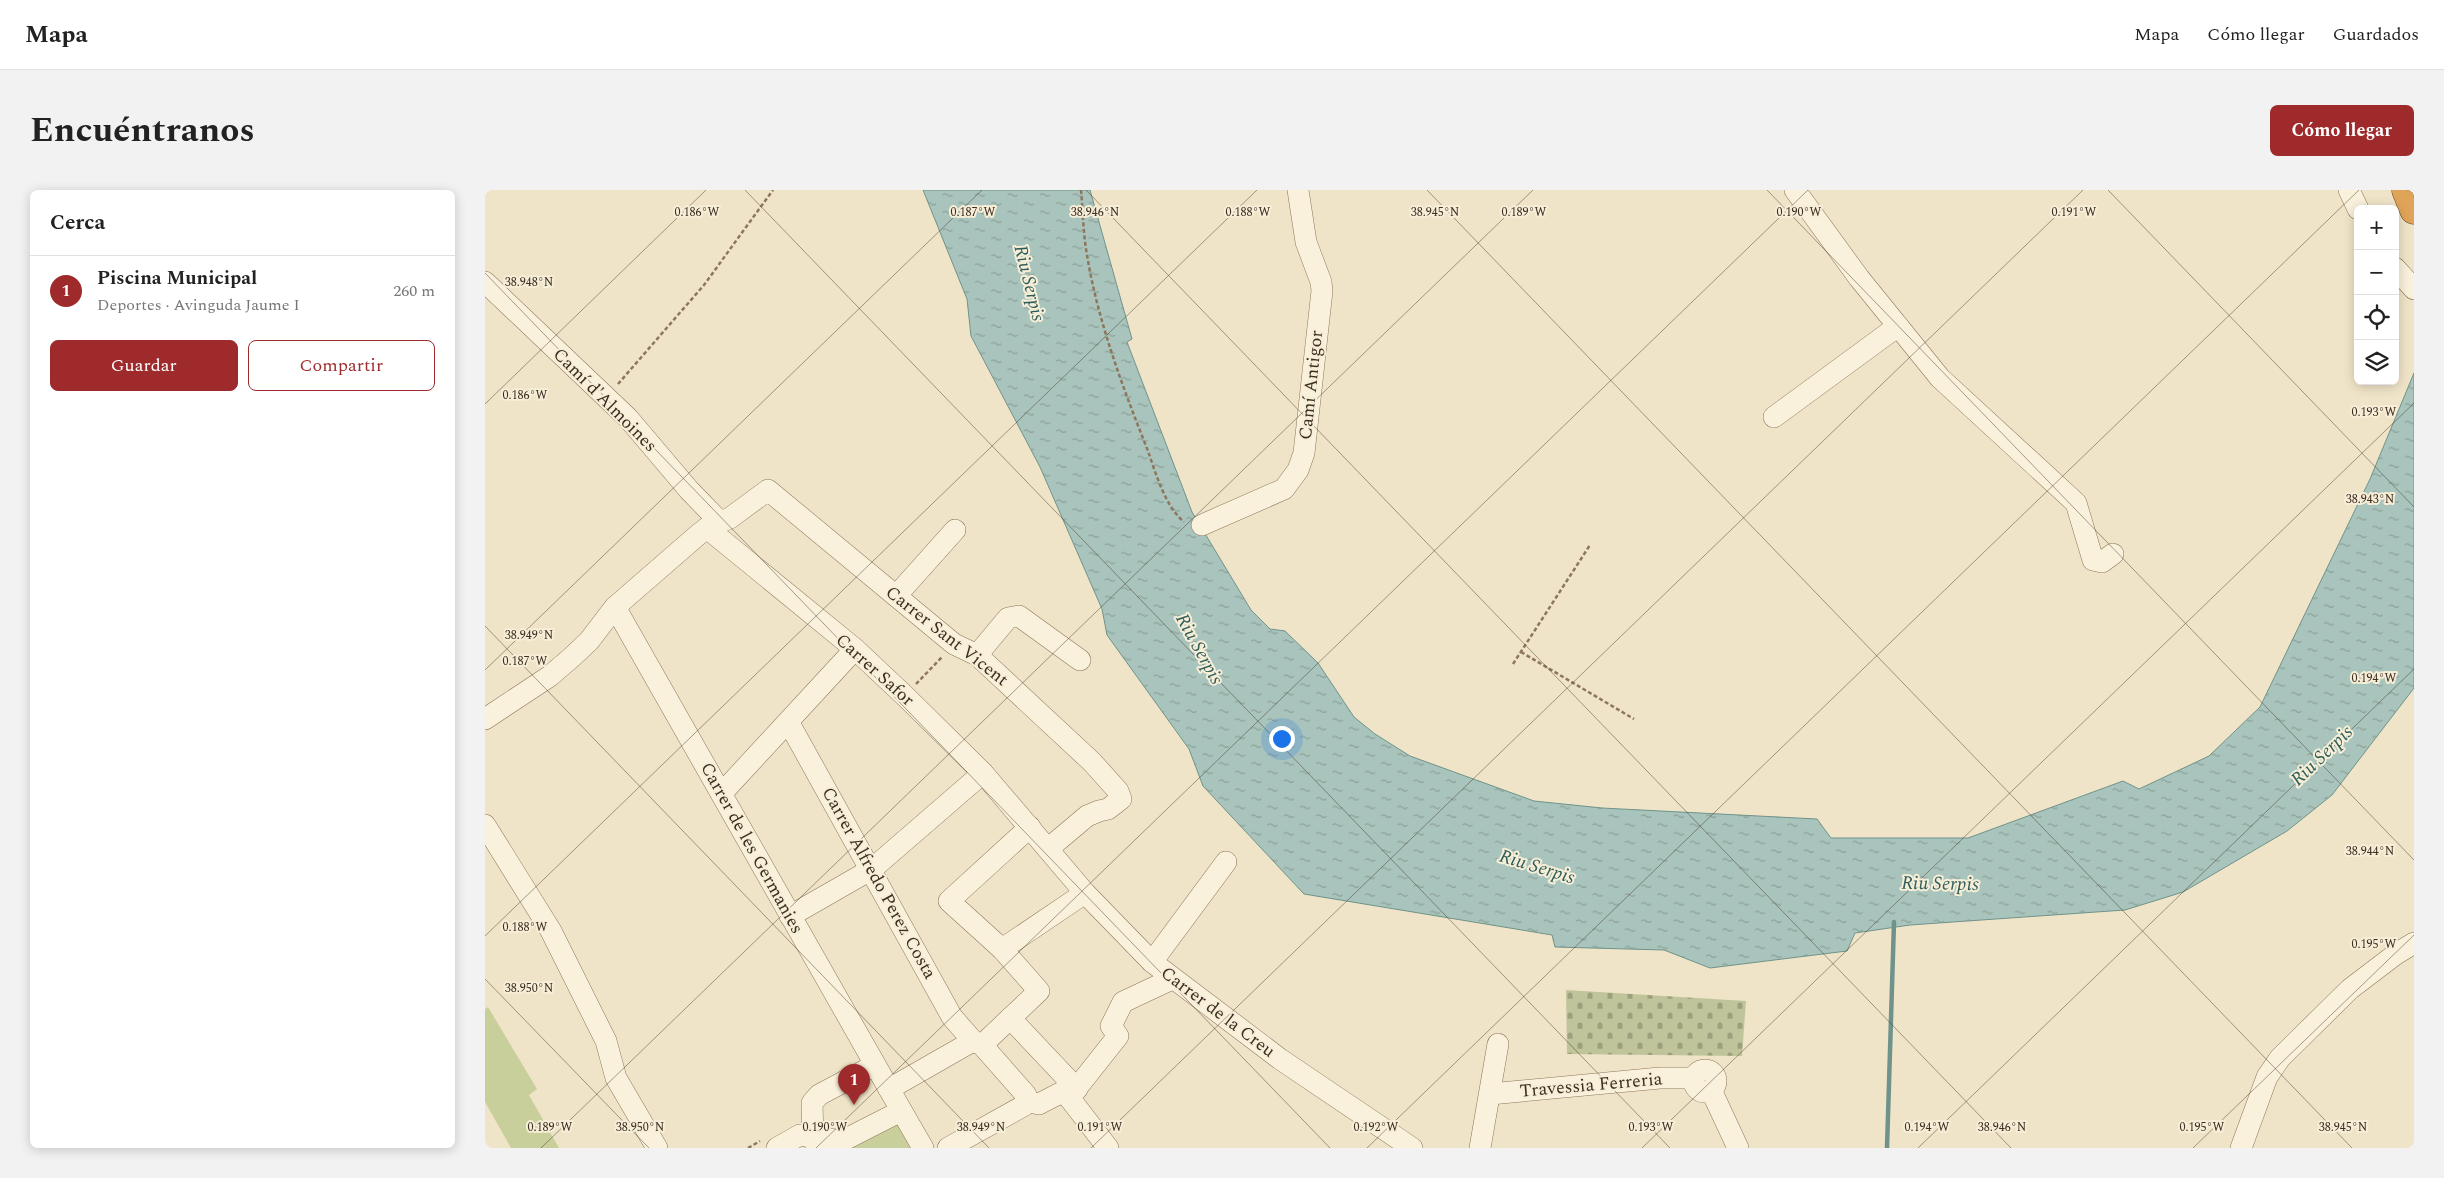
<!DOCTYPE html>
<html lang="es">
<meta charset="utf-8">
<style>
:root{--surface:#fff;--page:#f2f2f2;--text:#222;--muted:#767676;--line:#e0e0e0;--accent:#9e2a2b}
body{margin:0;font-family:Spectral,serif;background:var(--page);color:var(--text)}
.controls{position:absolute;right:15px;top:15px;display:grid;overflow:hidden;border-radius:8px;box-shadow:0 2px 12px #0003}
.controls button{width:45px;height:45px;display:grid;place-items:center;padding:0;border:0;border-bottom:1px solid var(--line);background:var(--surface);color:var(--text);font:25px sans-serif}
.you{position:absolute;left:796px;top:548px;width:18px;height:18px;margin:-12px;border:4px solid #fff;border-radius:50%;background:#1a73e8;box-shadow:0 0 0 8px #1a73e833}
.badge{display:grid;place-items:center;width:32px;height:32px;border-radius:50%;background:var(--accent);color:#fff;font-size:16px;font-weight:700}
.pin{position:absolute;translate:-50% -41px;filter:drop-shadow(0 1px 2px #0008)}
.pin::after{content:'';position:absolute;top:26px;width:18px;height:15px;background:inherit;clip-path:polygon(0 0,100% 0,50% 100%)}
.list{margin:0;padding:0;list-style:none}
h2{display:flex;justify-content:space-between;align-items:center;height:65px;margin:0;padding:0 20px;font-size:21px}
h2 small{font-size:16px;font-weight:400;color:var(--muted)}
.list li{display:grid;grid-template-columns:32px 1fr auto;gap:15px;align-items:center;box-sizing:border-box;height:70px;padding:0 20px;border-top:1px solid var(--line)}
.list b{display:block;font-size:19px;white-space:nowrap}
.list p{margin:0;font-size:16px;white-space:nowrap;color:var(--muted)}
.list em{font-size:16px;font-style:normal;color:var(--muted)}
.actions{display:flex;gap:10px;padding:15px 20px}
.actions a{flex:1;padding:11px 0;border:1px solid var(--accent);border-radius:8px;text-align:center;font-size:18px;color:var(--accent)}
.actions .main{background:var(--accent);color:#fff}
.icon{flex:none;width:28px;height:28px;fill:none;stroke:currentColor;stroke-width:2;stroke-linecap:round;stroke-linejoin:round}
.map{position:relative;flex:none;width:1929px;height:958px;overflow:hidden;border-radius:8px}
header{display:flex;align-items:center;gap:30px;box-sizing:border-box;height:70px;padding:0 25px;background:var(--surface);border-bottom:1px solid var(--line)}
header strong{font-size:24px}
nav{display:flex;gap:28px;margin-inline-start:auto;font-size:18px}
.intro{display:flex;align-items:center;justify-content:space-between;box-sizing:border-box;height:120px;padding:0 30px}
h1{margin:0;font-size:35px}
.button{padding:12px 22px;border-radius:8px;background:var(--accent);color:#fff;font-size:18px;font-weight:700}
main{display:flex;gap:30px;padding:0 30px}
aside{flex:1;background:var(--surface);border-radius:8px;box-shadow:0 2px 12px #0003}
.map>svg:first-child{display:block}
.cemetery{fill:url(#cemetery-stones)}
.park{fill:#c9cf9b}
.water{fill:url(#water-ripples);stroke:#6f938a}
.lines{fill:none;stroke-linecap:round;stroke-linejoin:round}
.stream{stroke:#6f938a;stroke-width:4.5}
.minor-casing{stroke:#8d765c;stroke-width:22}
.highway-casing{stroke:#5b4430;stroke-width:29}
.path{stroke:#8d765c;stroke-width:2.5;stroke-dasharray:4 2.5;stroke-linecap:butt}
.minor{stroke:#faf1dc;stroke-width:21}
.highway{stroke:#e0a458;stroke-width:28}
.ticks{fill:none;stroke:#3d2e20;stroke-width:1;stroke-opacity:0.45}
.labels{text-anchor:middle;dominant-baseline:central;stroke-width:4;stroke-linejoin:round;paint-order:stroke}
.street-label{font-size:18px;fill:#3d2e20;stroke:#f7eed8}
.water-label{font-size:19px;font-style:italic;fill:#2f5d5a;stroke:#f7eed8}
.ticks-label{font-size:12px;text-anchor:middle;fill:#3d2e20;stroke:#f7eed8;stroke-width:4;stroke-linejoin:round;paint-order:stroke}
</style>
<header>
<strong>Mapa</strong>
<nav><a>Mapa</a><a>Cómo llegar</a><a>Guardados</a></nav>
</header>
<div class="intro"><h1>Encuéntranos</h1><a class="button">Cómo llegar</a></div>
<main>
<aside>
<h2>Cerca<small></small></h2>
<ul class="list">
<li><span class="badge">1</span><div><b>Piscina Municipal</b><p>Deportes · Avinguda Jaume I</p></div><em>260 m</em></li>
</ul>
<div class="actions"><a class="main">Guardar</a><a>Compartir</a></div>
</aside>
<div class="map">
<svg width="1929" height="958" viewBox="0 0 1929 958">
<defs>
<pattern id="cemetery-stones" width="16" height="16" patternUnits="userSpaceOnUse" patternTransform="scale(1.25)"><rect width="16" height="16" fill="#bfc49a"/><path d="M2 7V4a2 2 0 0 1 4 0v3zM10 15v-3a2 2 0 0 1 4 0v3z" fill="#9ca07d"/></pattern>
<pattern id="water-ripples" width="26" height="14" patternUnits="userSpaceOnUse" patternTransform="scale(1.25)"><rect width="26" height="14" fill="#a9c4bc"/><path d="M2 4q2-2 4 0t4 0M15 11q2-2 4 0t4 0" fill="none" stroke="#8ba098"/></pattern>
</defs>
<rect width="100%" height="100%" fill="#f0e4c8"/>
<!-- cemetery -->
<path class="cemetery" d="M1081 800 1261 811 1257 866 1082 864Z"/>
<!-- park -->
<g class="park">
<path d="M3 817 52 899 44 905 74 958H26L0 912V819Z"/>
<path d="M411 931 426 958H364Z"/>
</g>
<!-- water -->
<path class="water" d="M438 0H605L647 149 642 152 707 322 766 420 785 439 800 441 833 473 869 527 890 544 925 566 1049 611 1117 618 1332 629 1346 648H1483L1638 591 1654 599 1724 566 1775 517 1885 289 1929 183V498L1847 605 1802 641 1698 702 1640 720 1425 735 1370 743 1362 761 1225 778 1179 760 1070 757 1067 745 819 704 718 596 704 559 622 445 617 419 555 277 486 146 482 109Z"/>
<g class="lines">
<!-- stream -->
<path class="stream" d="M1402 958 1409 732"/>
<!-- minor casing -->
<g class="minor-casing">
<g id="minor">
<path d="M1310 0 1374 88 1455 188 1591 313 1608 370 1617 372 1628 364"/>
<path d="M1864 0 1873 19"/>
<path d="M1910 78 1929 99"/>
<path d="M0 92 143 228 204 300 235 332"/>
<path d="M1289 227 1413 136"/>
<path d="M717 335 799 299 813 280 819 263 837 101 836 92 821 52 813 0"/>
<path d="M222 338 370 459 420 506 498 583 600 703 667 772 795 869 927 958"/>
<path d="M411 406 470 340"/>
<path d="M130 417 404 899"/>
<path d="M492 465 523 428 534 426 595 470"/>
<path d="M0 529 65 486 87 467 104 451 130 417 214 344 222 338 245 328 283 300 469 454 492 465 607 572 633 601 636 609 623 619 614 621 602 626 564 658"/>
<path d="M304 533 467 827 488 851 497 855 541 905 540 915 463 958"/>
<path d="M237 603 370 459"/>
<path d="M0 635 66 741 121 851 131 888 172 958"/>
<path d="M305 726 387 679 498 583"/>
<path d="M517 759 600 703"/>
<path d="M667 772 741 672"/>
<path d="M525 828 592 899"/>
<path d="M497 855 554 801 517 759 464 711 545 637"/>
<circle cx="1220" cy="891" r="11"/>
<path d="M1226 900 1253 958"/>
<path d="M1005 904 1175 888H1208"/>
<path d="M584 908 633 846 626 836 638 812 687 789"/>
<path d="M541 911 554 914 579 901 623 958"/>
<path d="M292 958 315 945 357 951 416 921"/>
<path d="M333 958 328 948 327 913 334 905 390 875"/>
<path d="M438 958 404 899 488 851"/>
<path d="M995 958 1013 854"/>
<path d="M1756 958 1782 887 1795 868 1865 799 1911 764 1929 753"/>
</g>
</g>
<!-- highway casing -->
<g class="highway-casing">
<path id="highway" d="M1921 0 1929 20"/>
</g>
<!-- path -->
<g class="path">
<path d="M596 0C598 21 598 43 602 65 613 132 638 198 663 261 671 284 680 316 699 332"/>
<path d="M133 194 219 95 288 0"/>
<path d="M1036 462 1149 529"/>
<path d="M1028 474 1105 355"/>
<path d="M431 494 457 467"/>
<path d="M263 958 275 951"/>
</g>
<!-- minor -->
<use href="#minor" class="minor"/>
<!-- highway -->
<use href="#highway" class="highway"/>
</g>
<!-- ticks -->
<path class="ticks" d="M260 0 1185 958M601 0 1526 958M942 0 1867 958M1282 0 1929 670M1623 0 1929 317M0 83 845 958M0 214 221 0M0 436 504 958M0 480 497 0M0 746 772 0M0 789 164 958M56 958 1048 0M331 958 1323 0M606 958 1598 0M882 958 1874 0M1157 958 1929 213M1433 958 1929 479M1708 958 1929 745"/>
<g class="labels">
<!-- street labels -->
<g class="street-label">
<text transform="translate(826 195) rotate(-84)">Camí Antigor</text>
<text transform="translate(120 210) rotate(45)">Camí d'Almoines</text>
<text transform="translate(462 446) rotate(38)">Carrer Sant Vicent</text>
<text transform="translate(390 480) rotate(42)">Carrer Safor</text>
<text transform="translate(267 658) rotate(61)">Carrer de les Germanies</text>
<text transform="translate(394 693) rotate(61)">Carrer Alfredo Perez Costa</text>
<text transform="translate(733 822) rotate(37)">Carrer de la Creu</text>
<text transform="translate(1106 895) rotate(-5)">Travessia Ferreria</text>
</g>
<!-- water labels -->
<g class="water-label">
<text transform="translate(544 93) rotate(76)">Riu Serpis</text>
<text transform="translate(714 459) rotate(61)">Riu Serpis</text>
<text transform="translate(1837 566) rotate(-44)">Riu Serpis</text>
<text transform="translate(1052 677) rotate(17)">Riu Serpis</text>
<text transform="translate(1455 694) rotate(1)">Riu Serpis</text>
</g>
</g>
<g class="ticks-label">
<text x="212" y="26">0.186°W</text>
<text x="488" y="26">0.187°W</text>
<text x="763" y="26">0.188°W</text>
<text x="1039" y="26">0.189°W</text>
<text x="1314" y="26">0.190°W</text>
<text x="1589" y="26">0.191°W</text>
<text x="610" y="26">38.946°N</text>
<text x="950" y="26">38.945°N</text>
<text x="44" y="96">38.948°N</text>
<text x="40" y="209">0.186°W</text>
<text x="1889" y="226">0.193°W</text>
<text x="1885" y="313">38.943°N</text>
<text x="44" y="449">38.949°N</text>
<text x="40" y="475">0.187°W</text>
<text x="1889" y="492">0.194°W</text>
<text x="1885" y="665">38.944°N</text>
<text x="40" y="741">0.188°W</text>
<text x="1889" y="758">0.195°W</text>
<text x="44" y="802">38.950°N</text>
<text x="155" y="941">38.950°N</text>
<text x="496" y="941">38.949°N</text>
<text x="1517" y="941">38.946°N</text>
<text x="1858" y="941">38.945°N</text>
<text x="65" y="941">0.189°W</text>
<text x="340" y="941">0.190°W</text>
<text x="615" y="941">0.191°W</text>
<text x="891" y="941">0.192°W</text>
<text x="1166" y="941">0.193°W</text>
<text x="1442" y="941">0.194°W</text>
<text x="1717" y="941">0.195°W</text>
</g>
</svg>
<div class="controls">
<button>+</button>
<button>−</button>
<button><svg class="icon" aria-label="locate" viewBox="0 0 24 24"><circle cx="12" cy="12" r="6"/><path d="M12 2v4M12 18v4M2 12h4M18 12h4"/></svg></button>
<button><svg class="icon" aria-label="layers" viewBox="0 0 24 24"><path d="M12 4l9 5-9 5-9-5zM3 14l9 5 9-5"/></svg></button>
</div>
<div class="you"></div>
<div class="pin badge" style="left:369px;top:915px">1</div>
</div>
</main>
